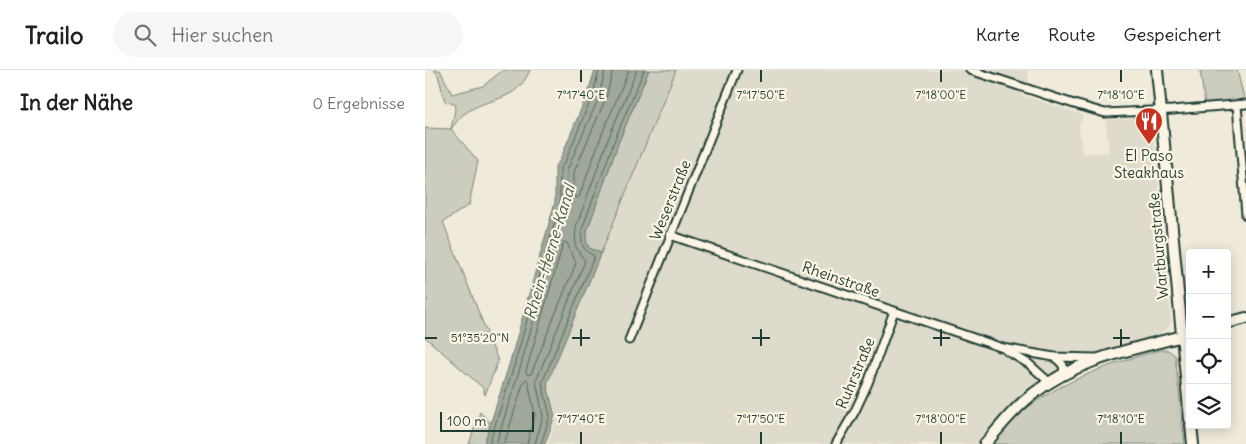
<!DOCTYPE html>
<html lang="de">
<meta charset="utf-8">
<style>
:root{--surface:#fff;--page:#f6f6f6;--text:#202124;--muted:#757577;--line:#e0e0e0}
body{margin:0;font-family:Delius,sans-serif;background:var(--page);color:var(--text)}
.controls{position:absolute;right:15px;bottom:15px;display:grid;overflow:hidden;border-radius:5px;box-shadow:0 2px 12px #0003}
.controls button{width:45px;height:45px;display:grid;place-items:center;padding:0;border:0;border-bottom:1px solid var(--line);background:var(--surface);color:var(--text);font:25px sans-serif}
.scale{position:absolute;left:15px;bottom:12px;width:94px;box-sizing:border-box;padding-left:5px;border:2px solid #1f3d34;border-top:0;font-size:14px;line-height:18px;white-space:nowrap;color:#1f3d34;-webkit-text-stroke:4px #fcf5e5;paint-order:stroke}
.list{margin:0;padding:0;list-style:none}
h2{display:flex;justify-content:space-between;align-items:center;height:65px;margin:0;padding:0 20px;font-size:21px}
h2 small{font-size:16px;font-weight:400;color:var(--muted)}
.icon{flex:none;width:28px;height:28px;fill:none;stroke:currentColor;stroke-width:2;stroke-linecap:round;stroke-linejoin:round}
.map{position:relative;flex:none;width:821px;height:374px;overflow:hidden}
header{display:flex;align-items:center;gap:30px;box-sizing:border-box;height:70px;padding:0 25px;background:var(--surface);border-bottom:1px solid var(--line)}
header strong{font-size:24px}
nav{display:flex;gap:28px;margin-inline-start:auto;font-size:18px}
.search{width:350px;height:45px;background:var(--page);display:flex;align-items:center;gap:12px;box-sizing:border-box;padding:0 18px;border-radius:28px;color:var(--muted);font-size:19px}
main{display:flex}
aside{flex:1;background:var(--surface)}
.map>svg:first-child{display:block}
.built{fill:#dedbcc}
.green{fill:#cccdbf;stroke:#76857a}
.water{fill:#9fa89a;stroke:#6c7d71}
.lines{fill:none;stroke-linecap:round;stroke-linejoin:round}
.shore{stroke:#52685d;stroke-width:1}
.street-casing{stroke:#1f3d34;stroke-width:11}
.secondary-casing{stroke:#1f3d34;stroke-width:14}
.street{stroke:#fcf5e5;stroke-width:7}
.secondary{stroke:#fcf5e5;stroke-width:10}
.ticks{fill:none;stroke:#1f3d34;stroke-width:2}
.labels{text-anchor:middle;dominant-baseline:central;stroke-width:4.5;stroke-linejoin:round;paint-order:stroke}
.poi-label{font-size:15px;fill:#1f3d34;stroke:#fcf5e5}
.street-label{font-size:15px;fill:#1f3d34;stroke:#fcf5e5}
.water-label{font-size:16px;font-style:italic;fill:#455d53;stroke:#fcf5e5}
.ticks-label{font-size:12px;text-anchor:middle;fill:#1f3d34;stroke:#fcf5e5;stroke-width:4.5;stroke-linejoin:round;paint-order:stroke}
</style>
<header>
<strong>Trailo</strong>
<div class="search"><svg class="icon" aria-label="search" viewBox="0 0 24 24"><circle cx="10" cy="10" r="6"/><path d="M15 15l6 6"/></svg>Hier suchen</div>
<nav><a>Karte</a><a>Route</a><a>Gespeichert</a></nav>
</header>
<main>
<aside>
<h2>In der Nähe<small>0 Ergebnisse</small></h2>
<ul class="list">
</ul>
</aside>
<div class="map">
<svg width="821" height="374" viewBox="0 0 821 374">
<rect width="100%" height="100%" fill="#efeada"/>
<filter id="ink" filterUnits="userSpaceOnUse"><feTurbulence type="fractalNoise" baseFrequency=".02" numOctaves="2"/><feDisplacementMap in="SourceGraphic" scale="10" xChannelSelector="R" yChannelSelector="G"/><feConvolveMatrix kernelMatrix="1 2 1 2 8 2 1 2 1" color-interpolation-filters="sRGB"/></filter>
<g filter="url(#ink)">
<!-- built -->
<path class="built" d="M251 0H603L604 12 596 25 658 45 654 56 657 84 684 82 681 50 723 47 728 50 730 63 728 64 746 249 744 257 737 263 677 282 633 301 603 321 555 374H123L132 347 122 314Z"/>
<!-- green -->
<g class="green">
<path d="M9 0H15L27 24 58 16 78 0H105C91 34 65 25 39 44 34 48 30 54 26 59L53 91 44 135 18 152 73 291 60 325 58 318 0 267V233L3 230 0 227V58L26 59 31 35 20 31 13 5Z"/>
<path d="M224 0H251L176 183 164 178 161 171 162 161 194 71Z"/>
<path d="M775 0H812L820 32 780 35Z"/>
<path d="M736 280H743L750 285 760 374H567C576 365 584 353 593 345 631 313 688 292 736 280Z"/>
<path d="M55 342 66 354 59 374H44Z"/>
</g>
<!-- water -->
<path class="water" d="M170 0H224L194 71 162 161 161 171 164 178 176 183 122 314 130 346 120 374H59L84 295 130 132V96L135 90 163 22Z"/>
<g class="lines">
<!-- shore -->
<g class="shore">
<path d="M188 0 181 28 149 102V126L151 128 154 127 177 64 204 0"/>
<path d="M139 172 142 173 151 193 106 304 103 305 101 302Z"/>
<path d="M64 374 89 296 135 133V98L140 92 168 24 174 0"/>
<path d="M71 374 95 298 141 135 142 100 174 27 180 0"/>
<path d="M79 374 99 311 101 309 103 311 110 345 102 374"/>
<path d="M110 374 118 346 111 311 160 191 155 184 150 175 151 157 184 67 212 0"/>
<path d="M116 374 125 346 117 313 169 187 168 185C156 180 156 171 157 159L190 69 219 0"/>
</g>
<!-- street casing -->
<g class="street-casing">
<g id="street">
<path d="M545 0 649 34 680 43 747 40 821 34"/>
<path d="M812 35 821 145"/>
<path d="M245 165 578 278 629 287 671 288"/>
<path d="M204 270 312 0"/>
<path d="M582 281 604 294 624 312"/>
<path d="M630 287 638 295 639 303"/>
<path d="M411 374 430 341 443 313 469 241"/>
</g>
</g>
<!-- secondary casing -->
<g class="secondary-casing">
<g id="secondary">
<path d="M732 0 765 349"/>
<path d="M802 253 821 248"/>
<path d="M766 355 768 374"/>
<path d="M560 374C575 357 589 338 608 324 653 288 710 279 765 264"/>
</g>
</g>
<!-- street -->
<use href="#street" class="street"/>
<!-- secondary -->
<use href="#secondary" class="secondary"/>
</g>
</g>
<!-- ticks -->
<path class="ticks" d="M156 0V12M336 0V12M516 0V12M696 0V12M156 259V276M336 259V276M516 259V276M696 259V276M0 268H12M147 268H165M327 268H345M508 268H525M688 268H705M156 362V374M336 362V374M516 362V374M696 362V374"/>
<!-- icons -->
<defs>
<g id="restaurant-pin" transform="scale(1.4375)"><path d="M0 17L-7.5 6A9.5 9.5 0 1 1 7.5 6Z" fill="#c8321e" stroke="#fcf5e5"/><path d="M-5-6h1v4h1v-4h1v4h1v-4h1v5L-1.5 .5V6h-2V.5L-5-1ZM5-6V6H3V1.5H1.5Q1.5-4 5-6Z" fill="#fff"/></g>
</defs>
<g fill-rule="evenodd">
<use href="#restaurant-pin" x="724" y="51"/>
</g>
<g class="labels">
<!-- poi labels -->
<g class="poi-label">
<text x="724" y="85">El Paso<tspan x="724" dy="17">Steakhaus</tspan></text>
</g>
<!-- street labels -->
<g class="street-label">
<text transform="translate(245 130) rotate(-68)">Weserstraße</text>
<text transform="translate(733 176) rotate(-95)">Wartburgstraße</text>
<text transform="translate(416 209) rotate(19)">Rheinstraße</text>
<text transform="translate(430 303) rotate(-67)">Ruhrstraße</text>
</g>
<!-- water labels -->
<g class="water-label">
<text transform="translate(124 182) rotate(-73)">Rhein-Herne-Kanal</text>
</g>
</g>
<g class="ticks-label">
<text x="156" y="29">7°17'40"E</text>
<text x="336" y="29">7°17'50"E</text>
<text x="516" y="29">7°18'00"E</text>
<text x="696" y="29">7°18'10"E</text>
<text x="55" y="272">51°35'20"N</text>
<text x="156" y="353">7°17'40"E</text>
<text x="336" y="353">7°17'50"E</text>
<text x="516" y="353">7°18'00"E</text>
<text x="696" y="353">7°18'10"E</text>
</g>
</svg>
<div class="controls">
<button>+</button>
<button>−</button>
<button><svg class="icon" aria-label="locate" viewBox="0 0 24 24"><circle cx="12" cy="12" r="6"/><path d="M12 2v4M12 18v4M2 12h4M18 12h4"/></svg></button>
<button><svg class="icon" aria-label="layers" viewBox="0 0 24 24"><path d="M12 4l9 5-9 5-9-5zM3 14l9 5 9-5"/></svg></button>
</div>
<div class="scale">100 m</div>
</div>
</main>
